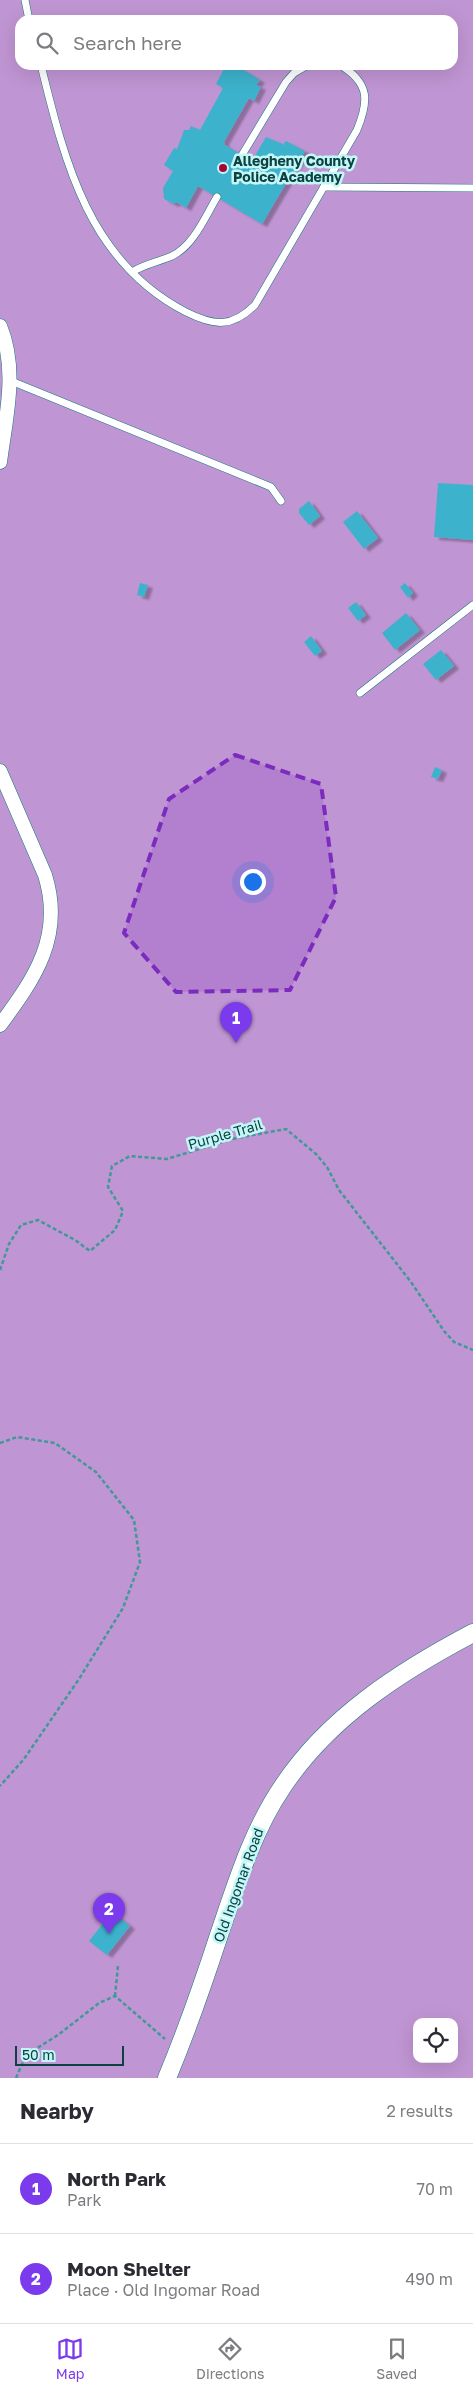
<!DOCTYPE html>
<meta charset="utf-8">
<style>
:root{--surface:#fff;--page:#f2f2f3;--text:#2b2b33;--muted:#7c7c81;--line:#e1e1e2;--accent:#7c3aed}
body{margin:0;font-family:"Golos Text",sans-serif;background:var(--page);color:var(--text)}
.controls{position:absolute;right:15px;bottom:15px;display:grid;overflow:hidden;border-radius:10px;box-shadow:0 5px 20px #0002}
.controls button{width:45px;height:45px;display:grid;place-items:center;padding:0;border:0;border-bottom:1px solid var(--line);background:var(--surface);color:var(--text);font:25px sans-serif}
.scale{position:absolute;left:15px;bottom:12px;width:109px;box-sizing:border-box;padding-left:5px;border:2px solid #0d4242;border-top:0;font-size:14px;line-height:18px;white-space:nowrap;color:#0d4242;-webkit-text-stroke:4px #c3f7f7;paint-order:stroke}
.you{position:absolute;left:252px;top:881px;width:18px;height:18px;margin:-12px;border:4px solid #fff;border-radius:50%;background:#1a73e8;box-shadow:0 0 0 8px #1a73e833}
.badge{display:grid;place-items:center;width:32px;height:32px;border-radius:50%;background:var(--accent);color:#fff;font-size:16px;font-weight:700}
.pin{position:absolute;translate:-50% -41px;filter:drop-shadow(0 1px 2px #0008)}
.pin::after{content:'';position:absolute;top:26px;width:18px;height:15px;background:inherit;clip-path:polygon(0 0,100% 0,50% 100%)}
.list{margin:0;padding:0;list-style:none}
h2{display:flex;justify-content:space-between;align-items:center;height:65px;margin:0;padding:0 20px;font-size:21px}
h2 small{font-size:16px;font-weight:400;color:var(--muted)}
.list li{display:grid;grid-template-columns:32px 1fr auto;gap:15px;align-items:center;box-sizing:border-box;height:90px;padding:0 20px;border-top:1px solid var(--line)}
.list b{display:block;font-size:19px;white-space:nowrap}
.list p{margin:0;font-size:16px;white-space:nowrap;color:var(--muted)}
.list em{font-size:16px;font-style:normal;color:var(--muted)}
.icon{flex:none;width:28px;height:28px;fill:none;stroke:currentColor;stroke-width:2;stroke-linecap:round;stroke-linejoin:round}
.map{position:relative;flex:none;width:473px;height:2078px;overflow:hidden}
.search{position:absolute;background:var(--surface);box-shadow:0 5px 20px #0002;left:15px;right:15px;top:15px;height:55px;display:flex;align-items:center;gap:12px;box-sizing:border-box;padding:0 18px;border-radius:15px;color:var(--muted);font-size:19px}
.sheet{height:245px;background:var(--surface)}
nav{display:flex;justify-content:space-around;align-items:center;box-sizing:border-box;height:70px;border-top:1px solid var(--line);background:var(--surface);font-size:14px;color:var(--muted)}
nav a{display:grid;justify-items:center;gap:2px}
nav .on{color:var(--accent)}
.map>svg:first-child{display:block}
.green{fill:#c095d3;fill-rule:evenodd}
.building{fill:#3eb2cc;filter:url(#shadow)}
.lines{fill:none;stroke-linecap:round;stroke-linejoin:round}
.service-casing{stroke:#16797a;stroke-width:8}
.minor-casing{stroke:#16797a;stroke-width:15}
.tertiary-casing{stroke:#16797a;stroke-width:19}
.path{stroke:#419898;stroke-width:2.5;stroke-dasharray:4 2.5;stroke-linecap:butt}
.service{stroke:#fff;stroke-width:7}
.minor{stroke:#fff;stroke-width:14}
.tertiary{stroke:#fff;stroke-width:18}
.marked{fill:#7b2cbf;fill-opacity:0.2;stroke:#7b2cbf;stroke-width:4;stroke-dasharray:10 6;stroke-linejoin:round}
.poi-dot{fill:#a40835;stroke:#c3f7f7;stroke-width:2}
.labels{text-anchor:middle;dominant-baseline:central;stroke-width:5;stroke-linejoin:round;paint-order:stroke}
.poi-label{font-size:14px;font-weight:bold;fill:#0d4242;stroke:#c3f7f7;text-anchor:start}
.street-label{font-size:14px;fill:#0d4242;stroke:#c3f7f7}
</style>
<div class="map">
<svg width="473" height="2078" viewBox="0 0 473 2078">
<defs>
<filter id="shadow"><feDropShadow dx="5" dy="3" stdDeviation="1" flood-color="#0004"/></filter>
</defs>
<rect width="100%" height="100%" fill="#6ce0e1"/>
<!-- green -->
<path class="green" d="M0 0H473V2078H0ZM20 20H453V65H20ZM417 2022H454V2059H417Z"/>
<!-- building -->
<g class="building">
<path d="M226 65H235L260 80 256 85 261 87 254 101 249 98 224 142 225 145 254 162 255 160 253 159 266 137 285 145 284 143 286 141 305 151 262 224 198 186 186 208 176 202 174 204 164 199 163 188 173 171 164 165 174 148 177 149 184 130H189L191 126 200 130 223 88 216 84Z"/>
<path d="M438 483 473 485V540L434 537Z"/>
<path d="M309 501 320 516 309 525 299 513V509Z"/>
<path d="M357 511 378 538 364 549 343 522Z"/>
<path d="M140 583 148 585 144 597 137 595Z"/>
<path d="M405 583 413 593 408 598 400 587Z"/>
<path d="M356 602 366 615 358 621 348 608Z"/>
<path d="M406 613 420 630 395 650 382 633Z"/>
<path d="M311 636 322 651 315 656 304 642Z"/>
<path d="M441 650 454 666 436 680 423 664Z"/>
<path d="M435 767 442 770 438 779 431 777Z"/>
<path d="M112 1912 130 1926 107 1955 89 1941Z"/>
</g>
<g class="lines">
<!-- service casing -->
<g class="service-casing">
<g id="service">
<path d="M25 0 29 20"/>
<path d="M41 65C65 163 89 262 186 312 214 326 232 328 255 305L357 130C369 101 370 83 340 65"/>
<path d="M242 155 286 82 294 73 308 65"/>
<path d="M324 187 473 188"/>
<path d="M132 272C145 264 158 262 172 256 194 245 205 217 217 197"/>
<path d="M11 381 271 487 281 501"/>
<path d="M360 693 473 605"/>
</g>
</g>
<!-- minor casing -->
<g class="minor-casing">
<g id="minor">
<path d="M0 326C18 370 6 416 0 462"/>
<path d="M0 771 45 875C64 936 35 978 0 1025"/>
</g>
</g>
<!-- tertiary casing -->
<g class="tertiary-casing">
<path id="tertiary" d="M167 2078C187 2030 204 1981 220 1932 237 1882 253 1830 283 1786 329 1717 401 1671 473 1633"/>
</g>
<!-- path -->
<g class="path">
<path d="M0 1270 9 1244 21 1225 38 1220 75 1240 90 1251 115 1230 123 1211 108 1187 112 1166 130 1156 167 1159 232 1139 286 1129 316 1154 327 1167 339 1190 411 1282 444 1331 454 1342 473 1350"/>
<path d="M0 1443 17 1437 55 1443 96 1472 134 1520 140 1562 123 1608 79 1679 24 1759 0 1786"/>
<path d="M115 1996 118 1966"/>
<path d="M16 2078 26 2055 58 2035 99 2003 115 1996 165 2039"/>
</g>
<!-- service -->
<use href="#service" class="service"/>
<!-- minor -->
<use href="#minor" class="minor"/>
<!-- tertiary -->
<use href="#tertiary" class="tertiary"/>
</g>
<!-- marked area -->
<path class="marked" d="M235 755 321 784 336 897 290 990 176 992 124 933 169 799Z"/>
<!-- markers -->
<circle class="poi-dot" cx="223" cy="168" r="5"/>
<g class="labels">
<!-- poi labels -->
<g class="poi-label">
<text x="233" y="160">Allegheny County<tspan x="233" dy="16">Police Academy</tspan></text>
</g>
<!-- street labels -->
<g class="street-label">
<text transform="translate(225 1134) rotate(-16)">Purple Trail</text>
<text transform="translate(238 1885) rotate(-70)">Old Ingomar Road</text>
</g>
</g>
</svg>
<div class="controls">
<button><svg class="icon" aria-label="locate" viewBox="0 0 24 24"><circle cx="12" cy="12" r="6"/><path d="M12 2v4M12 18v4M2 12h4M18 12h4"/></svg></button>
</div>
<div class="scale">50 m</div>
<div class="you"></div>
<div class="pin badge" style="left:236px;top:1043px">1</div>
<div class="pin badge" style="left:109px;top:1934px">2</div>
<div class="search"><svg class="icon" aria-label="search" viewBox="0 0 24 24"><circle cx="10" cy="10" r="6"/><path d="M15 15l6 6"/></svg>Search here</div>
</div>
<section class="sheet">
<h2>Nearby<small>2 results</small></h2>
<ul class="list">
<li><span class="badge">1</span><div><b>North Park</b><p>Park</p></div><em>70 m</em></li>
<li><span class="badge">2</span><div><b>Moon Shelter</b><p>Place · Old Ingomar Road</p></div><em>490 m</em></li>
</ul>
</section>
<nav>
<a class="on"><svg class="icon" aria-label="map" viewBox="0 0 24 24"><path d="M3 6l6-2 6 2 6-2v14l-6 2-6-2-6 2zM9 4v14M15 6v14"/></svg>Map</a>
<a><svg class="icon" aria-label="directions" viewBox="0 0 24 24"><path d="M12 3l9 9-9 9-9-9zM9 14v-3h6M13 9l2 2-2 2"/></svg>Directions</a>
<a><svg class="icon" aria-label="saved" viewBox="0 0 24 24"><path d="M7 4h10v16l-5-4-5 4z"/></svg>Saved</a>
</nav>
